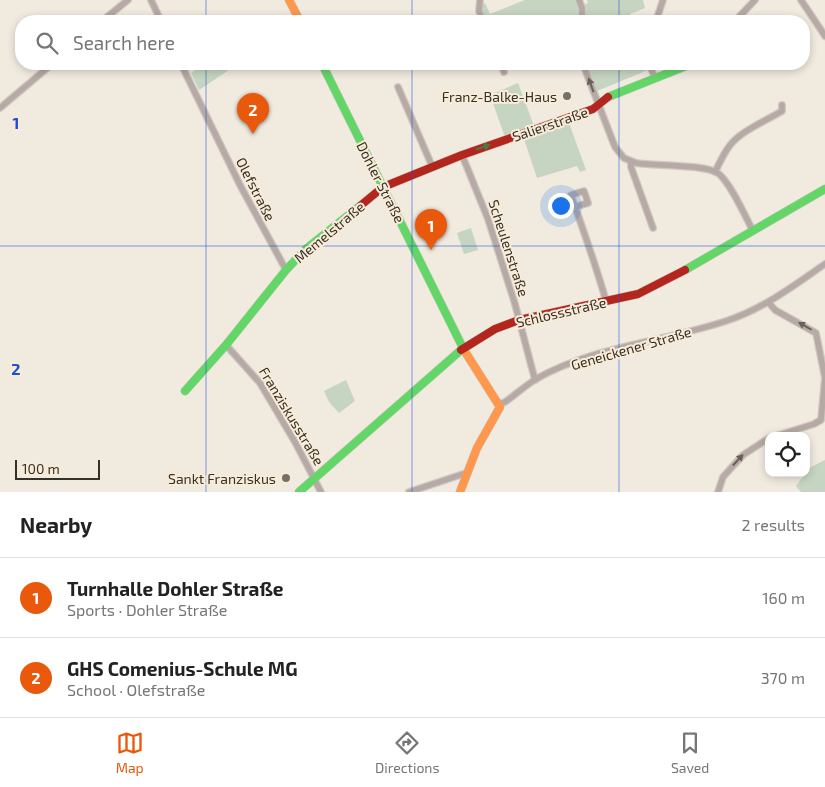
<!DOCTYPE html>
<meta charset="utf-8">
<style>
:root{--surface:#fff;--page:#f6f6f6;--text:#222;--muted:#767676;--line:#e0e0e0;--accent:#ea580c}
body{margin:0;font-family:"Exo 2",sans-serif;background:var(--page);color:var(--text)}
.controls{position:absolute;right:15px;bottom:15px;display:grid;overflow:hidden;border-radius:10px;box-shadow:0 2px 8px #0003}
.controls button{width:45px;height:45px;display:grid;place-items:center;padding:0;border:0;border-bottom:1px solid var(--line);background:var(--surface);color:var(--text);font:25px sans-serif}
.scale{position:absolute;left:15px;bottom:12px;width:85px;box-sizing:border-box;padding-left:5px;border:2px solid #353028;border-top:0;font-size:14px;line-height:18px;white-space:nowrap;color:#353028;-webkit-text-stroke:4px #f8ebd7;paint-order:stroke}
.you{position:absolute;left:560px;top:205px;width:18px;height:18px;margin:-12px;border:4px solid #fff;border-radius:50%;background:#1a73e8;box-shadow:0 0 0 8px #1a73e833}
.badge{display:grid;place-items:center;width:32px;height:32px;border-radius:50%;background:var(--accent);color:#fff;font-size:16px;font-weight:700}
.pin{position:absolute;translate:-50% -41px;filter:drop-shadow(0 1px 2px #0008)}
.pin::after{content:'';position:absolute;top:26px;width:18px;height:15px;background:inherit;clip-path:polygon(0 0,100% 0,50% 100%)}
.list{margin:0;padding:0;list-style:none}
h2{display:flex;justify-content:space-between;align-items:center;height:65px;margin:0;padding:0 20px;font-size:21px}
h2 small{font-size:16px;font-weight:400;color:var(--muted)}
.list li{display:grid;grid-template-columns:32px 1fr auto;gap:15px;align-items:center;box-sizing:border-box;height:80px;padding:0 20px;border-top:1px solid var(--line)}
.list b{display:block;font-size:19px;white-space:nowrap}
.list p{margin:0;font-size:16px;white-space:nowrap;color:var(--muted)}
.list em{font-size:16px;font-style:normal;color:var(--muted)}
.icon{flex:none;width:28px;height:28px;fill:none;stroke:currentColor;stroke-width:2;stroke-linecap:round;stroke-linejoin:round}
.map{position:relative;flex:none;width:825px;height:492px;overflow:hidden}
.search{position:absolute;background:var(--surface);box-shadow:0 2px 8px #0003;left:15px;right:15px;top:15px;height:55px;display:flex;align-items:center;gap:12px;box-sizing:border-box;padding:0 18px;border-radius:20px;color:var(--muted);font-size:19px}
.sheet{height:225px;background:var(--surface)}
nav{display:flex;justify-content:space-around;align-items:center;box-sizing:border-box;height:70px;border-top:1px solid var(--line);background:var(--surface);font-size:14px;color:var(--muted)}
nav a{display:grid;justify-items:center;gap:2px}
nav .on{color:var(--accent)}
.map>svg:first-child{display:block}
.green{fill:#c6d5c1}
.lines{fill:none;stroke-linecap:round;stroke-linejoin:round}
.street-casing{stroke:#cdc8c0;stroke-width:8}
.fast-casing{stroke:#cdc8c0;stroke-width:9}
.slow-casing{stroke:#cdc8c0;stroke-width:9}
.jam-casing{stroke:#cdc8c0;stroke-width:9}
.street{stroke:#b7a9a5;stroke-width:5.5}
.fast{stroke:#63d668;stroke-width:8}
.slow{stroke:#ff974d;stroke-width:8}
.jam{stroke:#b3261e;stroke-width:8}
.oneway{fill:#69605a}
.oneway2{fill:#4a7b45}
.grid{fill:none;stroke:#1d4ed8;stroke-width:1;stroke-opacity:0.55}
.poi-dot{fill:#767168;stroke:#f8ebd7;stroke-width:2}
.labels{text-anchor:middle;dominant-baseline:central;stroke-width:4;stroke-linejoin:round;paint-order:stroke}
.poi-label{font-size:14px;fill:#353028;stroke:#f8ebd7;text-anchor:end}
.street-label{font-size:14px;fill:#353028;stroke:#f8ebd7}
.grid-label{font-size:16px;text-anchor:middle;font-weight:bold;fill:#1d4ed8;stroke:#f8ebd7;stroke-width:4;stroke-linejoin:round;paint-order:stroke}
</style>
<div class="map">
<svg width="825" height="492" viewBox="0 0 825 492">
<rect width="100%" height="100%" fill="#f0eadf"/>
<!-- green -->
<g class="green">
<path d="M525 0H576L580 12V21H485L481 5 485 3 490 14Z"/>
<path d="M587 0H643L645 8 630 14 633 21H586V12L584 5 588 3Z"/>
<path d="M204 64H238L199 90 191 73Z"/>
<path d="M587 64H645L648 70 597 91Z"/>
<path d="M518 83 534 126 505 137 490 95Z"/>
<path d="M568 120 586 170 580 172 577 166 537 178 523 136Z"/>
<path d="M471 228 478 250 464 254 457 233Z"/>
<path d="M346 380 355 401 339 413 329 402 324 391Z"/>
<path d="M825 460V492H801L796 486 809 468Z"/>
</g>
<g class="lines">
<!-- street casing -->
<g class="street-casing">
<g id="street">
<path d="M151 0 161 21"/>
<path d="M480 0 479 11 483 21"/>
<path d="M579 0 582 8V21"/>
<path d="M801 0 825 36"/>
<path d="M102 21 128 0"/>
<path d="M656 21 663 0"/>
<path d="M735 21 755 0"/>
<path d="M181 64 240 185 286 270"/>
<path d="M501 64 504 72"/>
<path d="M583 64 615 147 624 158 636 163C654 166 707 164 719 174 731 184 745 216 753 231"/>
<path d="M649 64 655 78"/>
<path d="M398 87 432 166"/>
<path d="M0 108 52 64"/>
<path d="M462 155 488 219 515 304 535 380"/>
<path d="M631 162V167L653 228"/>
<path d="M715 172C721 160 727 146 737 138 748 128 769 119 782 111V105"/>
<path d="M575 207 588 203 584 191 571 195C583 230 596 265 606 301"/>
<path d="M769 303 775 310 816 333 825 378 821 420 814 424 776 436"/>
<path d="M226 345 260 383 295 442 321 492"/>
<path d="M499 404 505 402C515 395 525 386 536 379 594 346 663 342 726 321 763 309 793 286 825 264"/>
<path d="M409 492 466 473"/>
<path d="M718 492 723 477 743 455 769 438"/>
</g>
</g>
<!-- fast casing -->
<g class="fast-casing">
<g id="fast">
<path d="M322 64 464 350"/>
<path d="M608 97 691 64"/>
<path d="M685 270 825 189"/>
<path d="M185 391 226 345 286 270 306 249 360 206"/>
<path d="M299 492 461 350"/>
</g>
</g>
<!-- slow casing -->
<g class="slow-casing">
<g id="slow">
<path d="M289 0 300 21"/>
<path d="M460 492 477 448 500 407 464 350"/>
</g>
</g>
<!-- jam casing -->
<g class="jam-casing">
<g id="jam">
<path d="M360 206 383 187 462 155 593 109 608 97"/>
<path d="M461 350 495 329 519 320 638 294 685 270"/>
</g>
</g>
<!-- street -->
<use href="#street" class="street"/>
<!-- fast -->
<use href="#fast" class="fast"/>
<!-- slow -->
<use href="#slow" class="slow"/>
<!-- jam -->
<use href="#jam" class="jam"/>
</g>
<!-- one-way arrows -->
<defs><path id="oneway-solid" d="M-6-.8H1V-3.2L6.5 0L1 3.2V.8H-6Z" transform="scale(1.25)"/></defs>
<g class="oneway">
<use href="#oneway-solid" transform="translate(591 85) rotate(-110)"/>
<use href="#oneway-solid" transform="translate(805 326) rotate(-150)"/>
<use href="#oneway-solid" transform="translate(738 460) rotate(-47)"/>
</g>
<use class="oneway2" href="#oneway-solid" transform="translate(483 147) rotate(-19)"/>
<!-- grid -->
<path class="grid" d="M206 0V21M412 0V21M619 0V21M206 64V492M412 64V492M619 64V492M0 246H825"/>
<!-- markers -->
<g class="poi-dot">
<circle cx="567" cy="96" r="5"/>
<circle cx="286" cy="478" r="5"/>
</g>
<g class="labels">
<!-- poi labels -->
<g class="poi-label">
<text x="557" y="96">Franz-Balke-Haus</text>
<text x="276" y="478">Sankt Franziskus</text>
</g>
<!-- street labels -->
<g class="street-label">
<text transform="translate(550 124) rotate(-19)">Salierstraße</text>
<text transform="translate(381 182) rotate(63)">Dohler Straße</text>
<text transform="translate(256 189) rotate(63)">Olefstraße</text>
<text transform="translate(329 232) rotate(-40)">Memelstraße</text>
<text transform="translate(509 248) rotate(72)">Scheulenstraße</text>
<text transform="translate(561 312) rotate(-13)">Schlossstraße</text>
<text transform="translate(631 348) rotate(-16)">Geneickener Straße</text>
<text transform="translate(292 416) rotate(59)">Franziskusstraße</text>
</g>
</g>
<g class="grid-label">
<text x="16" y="129">1</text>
<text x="16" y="375">2</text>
</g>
</svg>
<div class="controls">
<button><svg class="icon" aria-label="locate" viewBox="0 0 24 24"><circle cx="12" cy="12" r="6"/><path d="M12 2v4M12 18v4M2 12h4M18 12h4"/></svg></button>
</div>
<div class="scale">100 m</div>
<div class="you"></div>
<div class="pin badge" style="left:431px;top:250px">1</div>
<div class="pin badge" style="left:253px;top:134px">2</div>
<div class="search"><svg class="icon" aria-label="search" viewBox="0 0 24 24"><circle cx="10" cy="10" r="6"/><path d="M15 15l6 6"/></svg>Search here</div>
</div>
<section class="sheet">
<h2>Nearby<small>2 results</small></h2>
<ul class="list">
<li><span class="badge">1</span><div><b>Turnhalle Dohler Straße</b><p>Sports · Dohler Straße</p></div><em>160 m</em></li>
<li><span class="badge">2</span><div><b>GHS Comenius-Schule MG</b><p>School · Olefstraße</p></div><em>370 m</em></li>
</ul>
</section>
<nav>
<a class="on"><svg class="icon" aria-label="map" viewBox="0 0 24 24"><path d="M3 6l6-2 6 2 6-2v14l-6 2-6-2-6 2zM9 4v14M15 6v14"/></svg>Map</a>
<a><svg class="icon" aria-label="directions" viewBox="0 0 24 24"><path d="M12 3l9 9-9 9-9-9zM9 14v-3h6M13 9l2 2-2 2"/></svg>Directions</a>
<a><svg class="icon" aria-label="saved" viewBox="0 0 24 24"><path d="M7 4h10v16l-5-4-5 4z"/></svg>Saved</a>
</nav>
